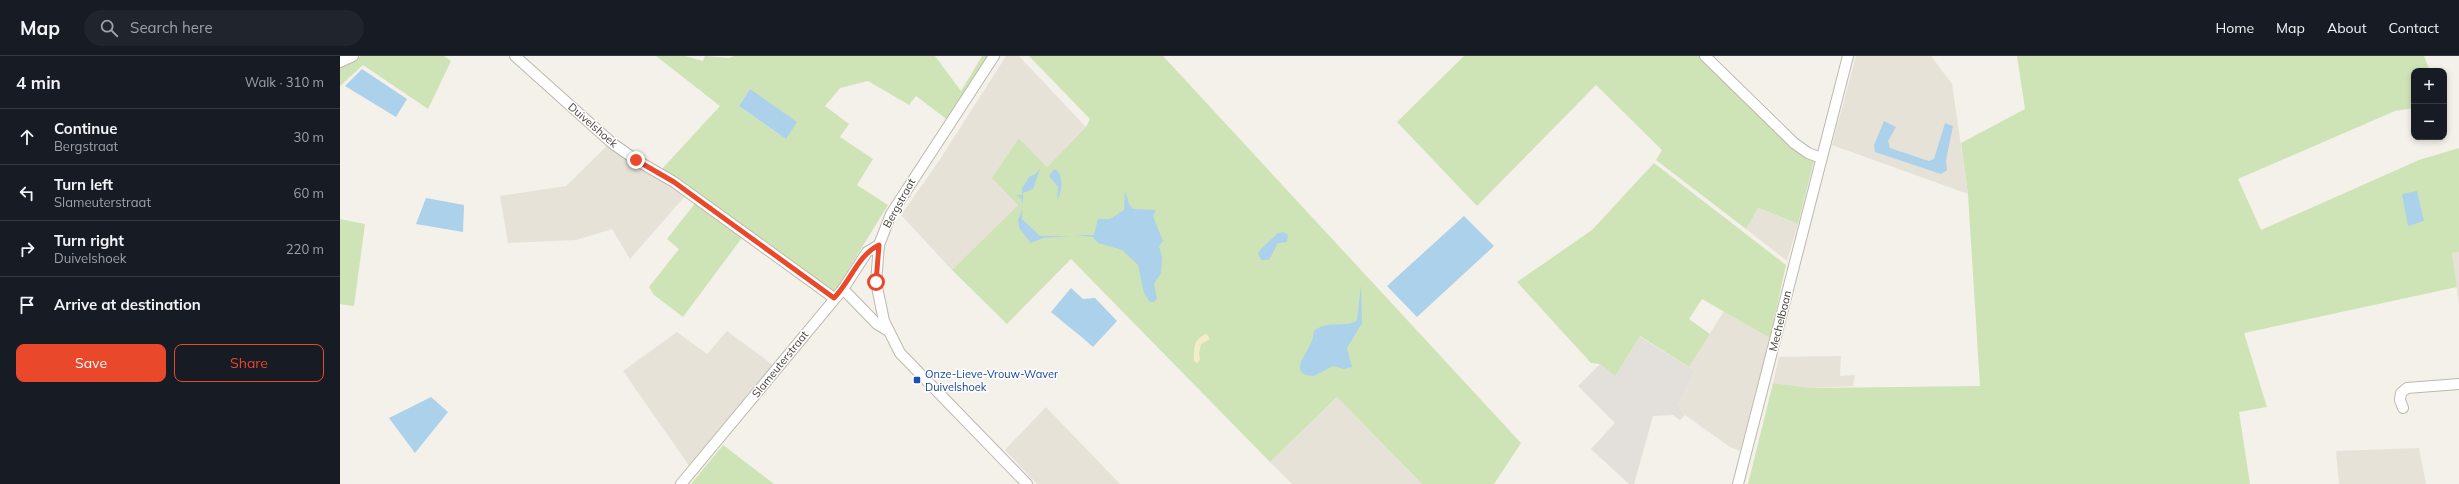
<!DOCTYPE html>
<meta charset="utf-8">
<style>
:root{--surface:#171b24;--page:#20242c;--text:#f1f3f6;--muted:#9ea1a6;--line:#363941;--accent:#ea482b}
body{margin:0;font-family:Mulish,sans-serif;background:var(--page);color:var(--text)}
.controls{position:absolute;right:12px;top:12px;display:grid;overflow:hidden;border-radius:8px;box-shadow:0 2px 6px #0003}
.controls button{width:36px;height:36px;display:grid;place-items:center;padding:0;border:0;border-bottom:1px solid var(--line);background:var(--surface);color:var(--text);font:20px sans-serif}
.stop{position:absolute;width:12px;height:12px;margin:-9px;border:3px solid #ea482b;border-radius:50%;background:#fff}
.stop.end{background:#ea482b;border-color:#fff;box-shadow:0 1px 4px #0008}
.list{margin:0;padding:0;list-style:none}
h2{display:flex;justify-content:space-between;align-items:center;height:52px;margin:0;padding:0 16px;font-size:17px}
h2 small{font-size:13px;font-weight:400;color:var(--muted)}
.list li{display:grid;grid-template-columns:26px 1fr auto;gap:12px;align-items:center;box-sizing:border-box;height:56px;padding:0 16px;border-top:1px solid var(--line)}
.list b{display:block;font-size:15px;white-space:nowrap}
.list p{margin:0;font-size:13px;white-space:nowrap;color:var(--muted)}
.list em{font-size:13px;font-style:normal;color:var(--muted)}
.actions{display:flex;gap:8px;padding:12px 16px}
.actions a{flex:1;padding:9px 0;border:1px solid var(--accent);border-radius:8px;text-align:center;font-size:14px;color:var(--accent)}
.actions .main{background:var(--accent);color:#fff}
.icon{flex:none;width:22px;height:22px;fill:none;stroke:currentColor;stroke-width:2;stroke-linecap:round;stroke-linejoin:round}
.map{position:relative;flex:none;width:2119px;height:428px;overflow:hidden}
header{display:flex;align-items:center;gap:24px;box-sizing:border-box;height:56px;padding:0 20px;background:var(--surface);border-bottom:1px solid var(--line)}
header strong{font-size:19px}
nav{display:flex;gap:22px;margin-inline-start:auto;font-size:14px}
.search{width:280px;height:36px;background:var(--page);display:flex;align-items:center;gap:10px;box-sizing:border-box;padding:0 14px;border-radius:22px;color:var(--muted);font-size:15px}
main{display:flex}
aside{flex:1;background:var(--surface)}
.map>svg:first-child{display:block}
.residential{fill:#e7e2d8}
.industrial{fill:#e3e0db}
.green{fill:#cfe4b6;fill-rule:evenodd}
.sand{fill:#f4ebc9}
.water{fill:#abd1eb}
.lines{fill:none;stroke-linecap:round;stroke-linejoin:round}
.minor-casing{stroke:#beb8ad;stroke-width:12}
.minor{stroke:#fff;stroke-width:10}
.route{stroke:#ea482b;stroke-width:5}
.transit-dot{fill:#1a4fb4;stroke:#fff;stroke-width:1.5}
.labels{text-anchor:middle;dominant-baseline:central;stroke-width:3;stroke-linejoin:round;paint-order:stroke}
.street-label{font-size:11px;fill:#474138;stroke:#fff}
.transit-label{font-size:11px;fill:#164399;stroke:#fff;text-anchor:start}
</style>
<header>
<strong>Map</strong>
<div class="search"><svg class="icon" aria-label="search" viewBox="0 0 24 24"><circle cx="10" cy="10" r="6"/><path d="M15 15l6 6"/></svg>Search here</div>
<nav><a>Home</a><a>Map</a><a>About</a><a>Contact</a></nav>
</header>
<main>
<aside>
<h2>4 min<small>Walk · 310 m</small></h2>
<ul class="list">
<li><svg class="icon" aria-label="ahead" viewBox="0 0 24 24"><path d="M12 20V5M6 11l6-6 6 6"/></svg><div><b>Continue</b><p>Bergstraat</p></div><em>30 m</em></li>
<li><svg class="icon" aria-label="left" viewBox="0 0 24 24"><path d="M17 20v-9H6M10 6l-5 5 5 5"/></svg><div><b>Turn left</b><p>Slameuterstraat</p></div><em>60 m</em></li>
<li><svg class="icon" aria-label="right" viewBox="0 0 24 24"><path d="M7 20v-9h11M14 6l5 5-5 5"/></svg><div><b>Turn right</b><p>Duivelshoek</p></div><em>220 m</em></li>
<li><svg class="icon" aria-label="arrive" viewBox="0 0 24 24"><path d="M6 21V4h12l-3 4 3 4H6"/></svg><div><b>Arrive at destination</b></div></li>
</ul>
<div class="actions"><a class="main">Save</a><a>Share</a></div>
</aside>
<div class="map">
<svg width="2119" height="428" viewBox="0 0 2119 428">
<rect width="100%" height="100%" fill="#f3f1ea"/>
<!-- residential -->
<g class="residential">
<path d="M666 0H679L746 71 707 111 679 82 678 149 612 214 561 159 599 105Z"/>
<path d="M1516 0H1591L1612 28 1628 138 1492 89Z"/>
<path d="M267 90 346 139 290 203 272 173 236 184 168 187 160 140 226 130Z"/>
<path d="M1417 152 1458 168 1447 205 1406 173Z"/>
<path d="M2119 196V249L2112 197Z"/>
<path d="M1384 255 1430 282 1400 395 1390 391 1345 359 1338 349 1355 315 1349 311Z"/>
<path d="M387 275 433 309 350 411 283 315 337 276 367 298Z"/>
<path d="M1501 300 1500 320 1515 319 1513 330 1472 332 1433 327 1439 301Z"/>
<path d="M997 341 1082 428H952L930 406Z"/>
<path d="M706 351 780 428H697L665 394Z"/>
<path d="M2079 392 2086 428H1999L1996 395Z"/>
</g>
<!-- industrial -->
<path class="industrial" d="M1299 280 1355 315 1338 349 1345 359 1340 364 1333 359 1313 360 1294 428H1289L1251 393 1275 367 1238 330 1260 308 1275 319Z"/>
<!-- green -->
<g class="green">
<path d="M21 0H104L111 5 88 53 23 9 0 30V10Z"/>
<path d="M316 0H345L363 5 365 0 389 2 394 0H595L621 35 642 0H652L609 65 576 40 569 49 528 25 500 32 485 50 509 68 500 81 533 103 517 129 548 149 495 235H491L321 114 380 50ZM410 33 446 83 399 50Z"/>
<path d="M689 0H823L1181 387 1154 428H1082L997 341 930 406 731 203 667 268 612 214 678 149 652 122 679 82 707 111 746 71 750 63Z"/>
<path d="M1124 0H1359L1452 91 1474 105 1458 168 1418 152 1406 173 1316 104 1322 94 1256 29 1137 150 1057 66Z"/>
<path d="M1677 0H2084L2090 15H2074V52L2055 55 1898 123 1921 174 2079 104 2119 92V196L2112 197 2117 231 1904 277 1927 351 1899 356 1910 428H1408L1433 327 1472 332 1640 330 1628 138 1621 87 1685 53Z"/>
<path d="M1314 107 1446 209 1430 282 1362 243 1349 263 1370 278 1349 311 1300 280 1275 320 1260 308 1251 307 1177 226 1252 174Z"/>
<path d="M356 146 404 179 343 261 314 239 309 231 339 193 327 183Z"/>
<path d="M0 163 25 168 14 250 0 248Z"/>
<path d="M383 389 434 428H351Z"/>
</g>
<!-- sand -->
<path class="sand" d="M867 278 870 283 861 288 859 297 860 304 857 307 854 305C854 293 853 282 867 278Z"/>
<!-- water -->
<g class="water">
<path d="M22 13 67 43 56 61 5 30Z"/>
<path d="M410 33 457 66 446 83 399 50Z"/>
<path d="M1544 65 1556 71 1548 85 1550 92 1589 105 1594 103 1605 67 1613 70 1606 104 1607 114 1601 118 1535 96 1534 89Z"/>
<path d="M700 113 693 133 683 137 682 163 700 180H731L703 182 691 187 679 172 678 164 683 151 681 142 676 139H682V132L690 120 694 119Z"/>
<path d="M714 113C725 118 722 136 717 145L718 131 709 120Z"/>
<path d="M785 135 789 148 793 153 816 154 813 160 823 185 819 190 822 201 821 217 814 228 817 243 814 246H810L804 237 798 209 782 194 758 187 753 181 735 179H754L758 163H770L784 154Z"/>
<path d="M2077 135 2084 165 2068 170 2062 138Z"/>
<path d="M86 142 124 149 123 176 76 168Z"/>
<path d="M1124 160 1154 190 1077 261 1047 230Z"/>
<path d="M943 176 948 179 947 186 938 187 929 204H921L918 197C919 194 934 181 938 177Z"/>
<path d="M1021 229 1022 267 1007 292 1012 311 1004 313 993 310 974 320C947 319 966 299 971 287 973 283 973 279 974 275 988 263 1008 273 1017 264Z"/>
<path d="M731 232 743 243 755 242 777 265 753 291C739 278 725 268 711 256Z"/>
<path d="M91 341 108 356 75 397 49 362Z"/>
</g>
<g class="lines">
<!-- minor casing -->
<g class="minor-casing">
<g id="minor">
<path d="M175 0 272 87 296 104 334 126 494 242"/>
<path d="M654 0 551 158 539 189 536 226 544 265 560 297 687 428"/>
<path d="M1365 0 1454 87 1468 97 1481 102"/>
<path d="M0 6 13 0"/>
<path d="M503 233 537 268 547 274"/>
<path d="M2063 352 2060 344 2061 337 2067 332 2119 328"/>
<path d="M341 428 503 233 527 196 539 189"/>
<path d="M1398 428 1508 0"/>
</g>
</g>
<!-- minor -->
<use href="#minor" class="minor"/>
</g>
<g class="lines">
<!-- route -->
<path class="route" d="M296 104 334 126 494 242C510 226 518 199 539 189L536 226"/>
</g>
<!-- markers -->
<rect class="transit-dot" x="573" y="320" width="8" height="8" rx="2"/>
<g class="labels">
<!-- street labels -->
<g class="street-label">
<text transform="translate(253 69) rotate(41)">Duivelshoek</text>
<text transform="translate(559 147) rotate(-61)">Bergstraat</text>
<text transform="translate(1440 265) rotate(-76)">Mechelbaan</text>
<text transform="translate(440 308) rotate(-51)">Slameuterstraat</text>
</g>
<!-- transit labels -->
<g class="transit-label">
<text x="585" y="318">Onze-Lieve-Vrouw-Waver<tspan x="585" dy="13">Duivelshoek</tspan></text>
</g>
</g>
</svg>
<div class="controls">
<button>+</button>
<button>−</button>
</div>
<div class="stop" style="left:536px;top:226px"></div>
<div class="stop end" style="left:296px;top:104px"></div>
</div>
</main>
